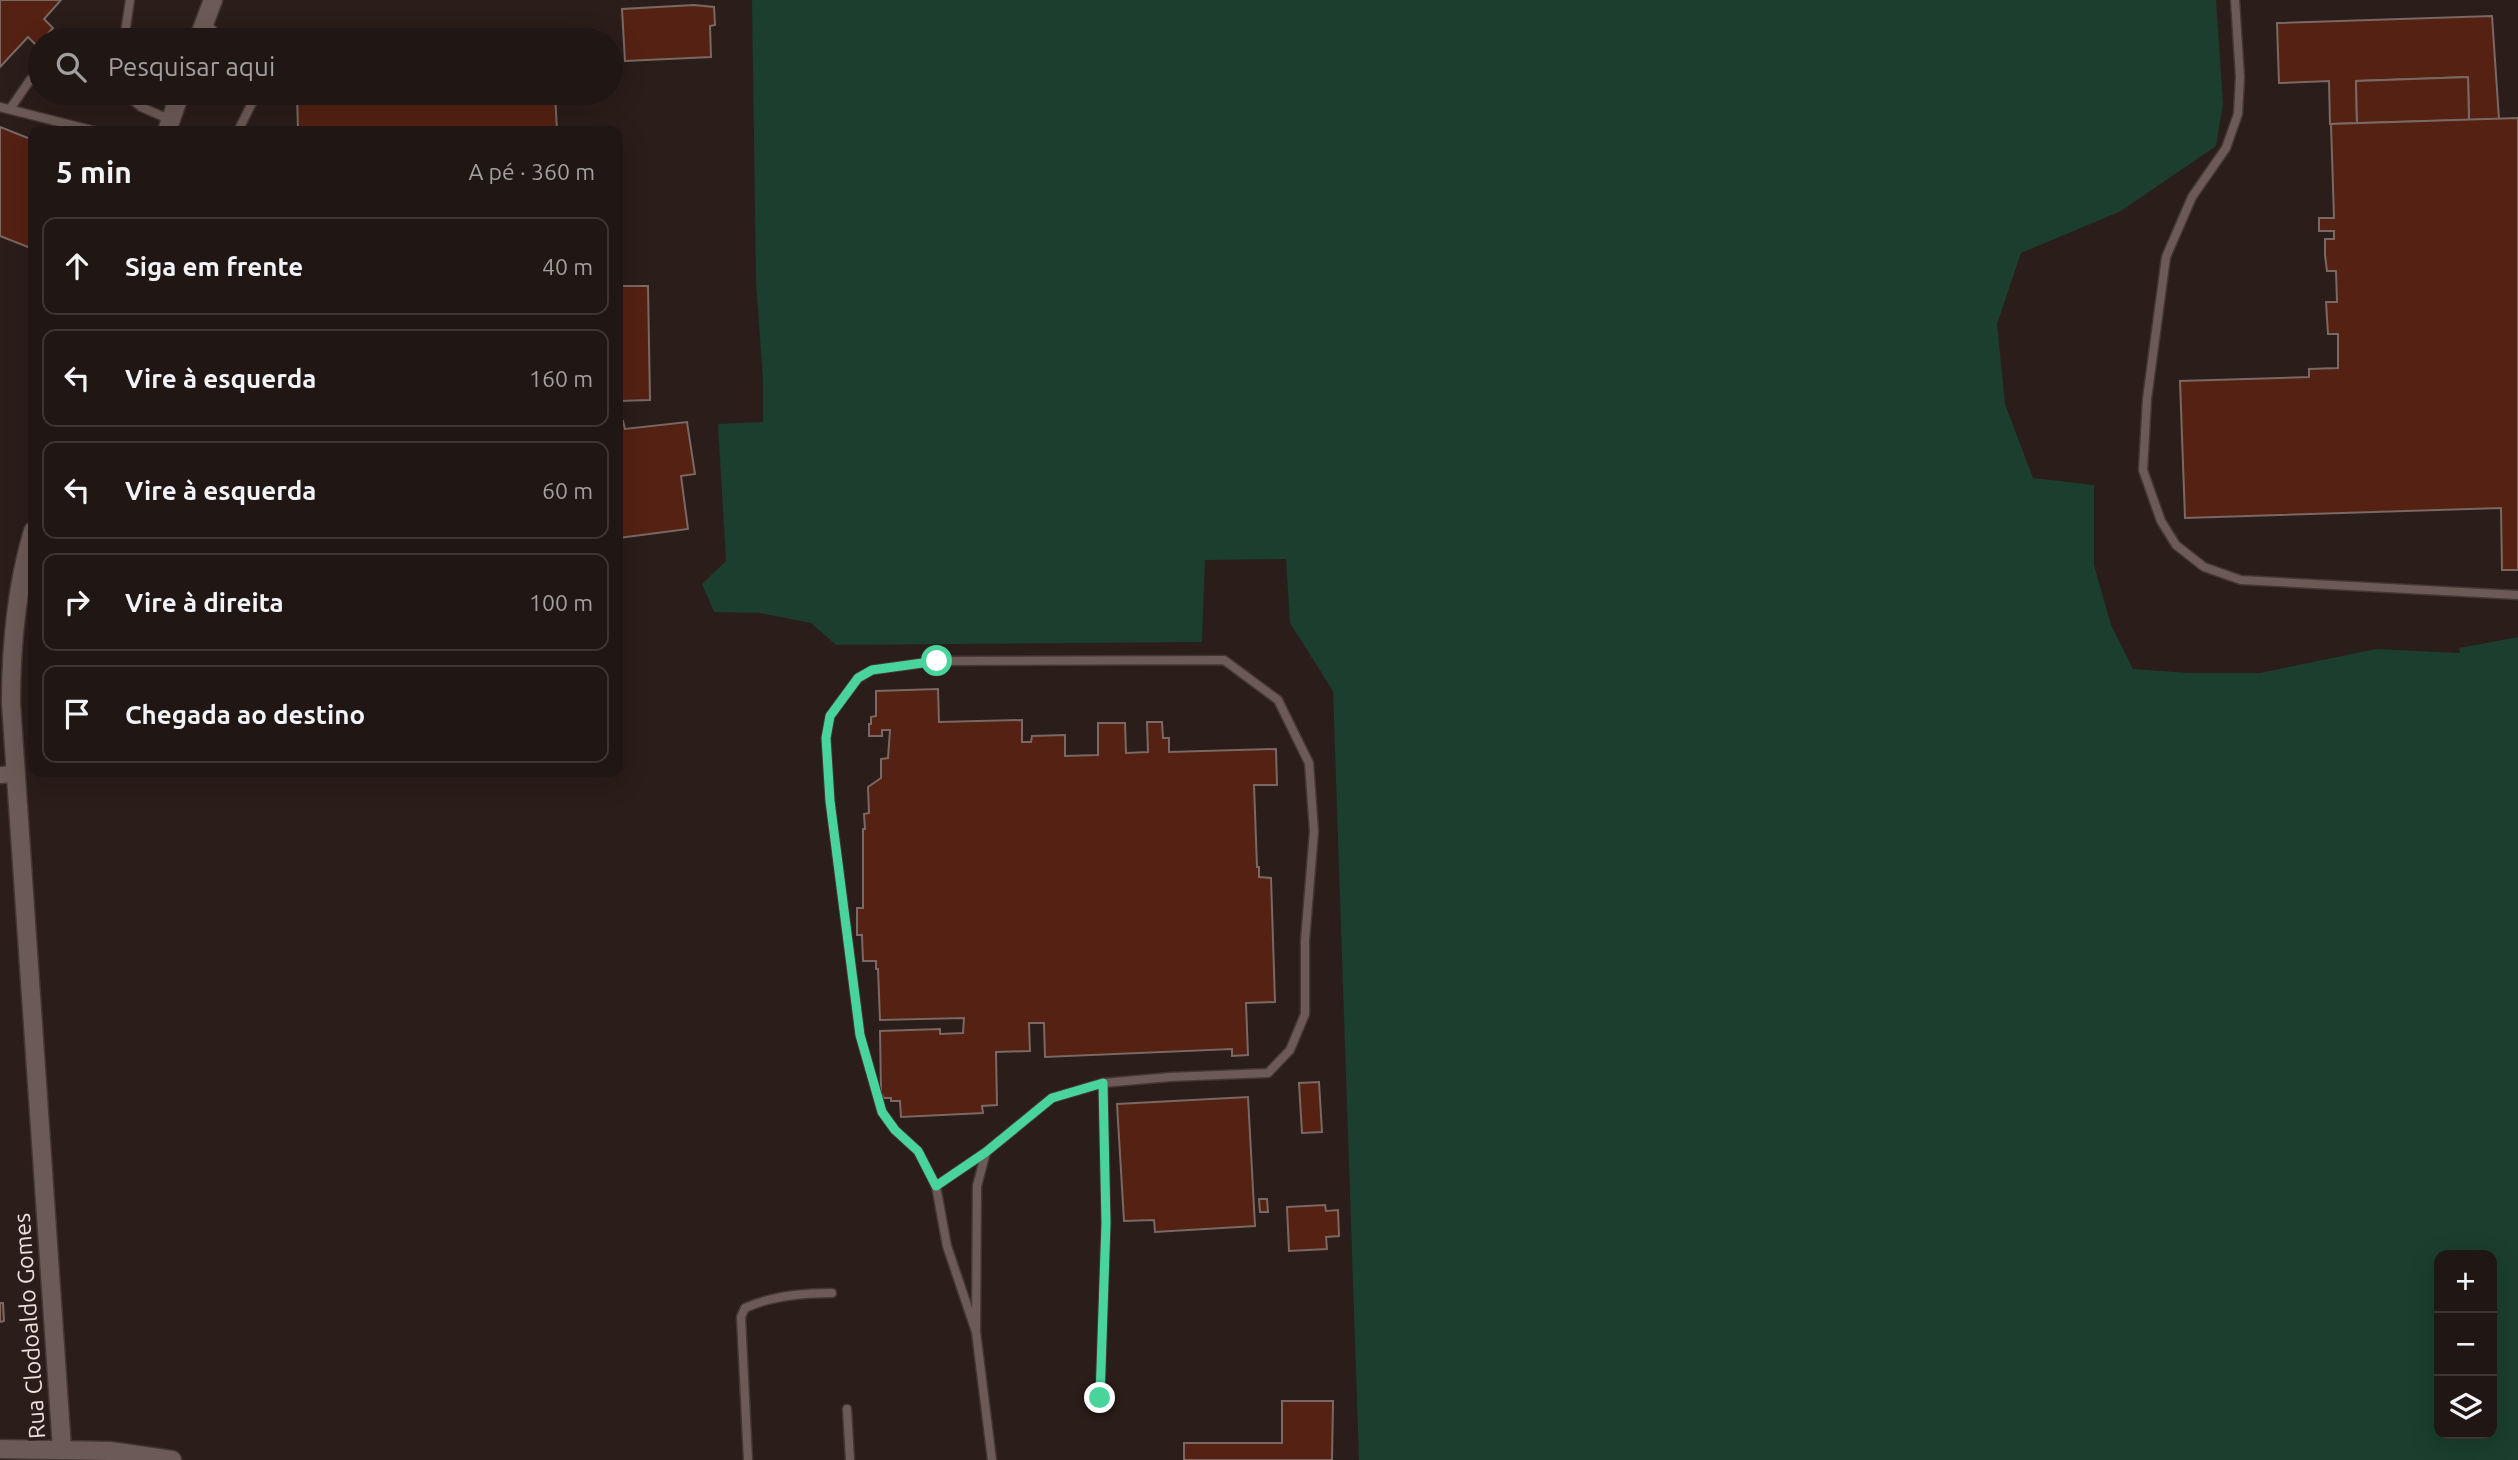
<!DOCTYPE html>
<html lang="pt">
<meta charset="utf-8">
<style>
:root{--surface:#201613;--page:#2d2321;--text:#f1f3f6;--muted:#a29fa0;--line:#3d3533}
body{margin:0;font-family:Ubuntu,sans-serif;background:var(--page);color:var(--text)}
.controls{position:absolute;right:21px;bottom:21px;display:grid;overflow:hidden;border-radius:14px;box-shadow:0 7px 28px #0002}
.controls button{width:63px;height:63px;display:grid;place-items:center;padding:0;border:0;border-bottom:2px solid var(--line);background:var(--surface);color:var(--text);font:35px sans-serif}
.stop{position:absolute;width:21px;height:21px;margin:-16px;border:5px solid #49d49c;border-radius:50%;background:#fff}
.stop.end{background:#49d49c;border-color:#fff;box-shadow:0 2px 7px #0008}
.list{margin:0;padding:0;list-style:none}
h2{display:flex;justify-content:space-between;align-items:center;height:91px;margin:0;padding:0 28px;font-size:30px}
h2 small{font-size:23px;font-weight:400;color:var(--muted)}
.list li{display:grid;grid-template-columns:46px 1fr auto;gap:21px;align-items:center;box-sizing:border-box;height:98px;margin:0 14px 14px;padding:0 14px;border:2px solid var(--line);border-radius:14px}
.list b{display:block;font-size:26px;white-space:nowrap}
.list em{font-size:23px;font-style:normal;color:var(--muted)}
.icon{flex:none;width:38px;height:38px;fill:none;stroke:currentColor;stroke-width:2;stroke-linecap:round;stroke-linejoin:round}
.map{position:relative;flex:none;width:2518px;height:1460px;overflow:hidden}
.search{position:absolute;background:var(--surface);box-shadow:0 7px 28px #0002;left:28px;top:28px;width:595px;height:77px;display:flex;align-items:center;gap:18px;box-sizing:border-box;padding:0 24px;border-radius:38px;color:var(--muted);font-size:26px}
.panel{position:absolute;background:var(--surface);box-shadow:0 7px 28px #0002;left:28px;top:126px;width:595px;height:651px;border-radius:14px}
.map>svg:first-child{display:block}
.green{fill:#1b3e2e;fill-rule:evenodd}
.building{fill:#542113;stroke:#796863;stroke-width:2}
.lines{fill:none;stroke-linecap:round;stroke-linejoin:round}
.lane-casing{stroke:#433734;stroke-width:11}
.street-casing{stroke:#433734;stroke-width:19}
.secondary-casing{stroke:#433734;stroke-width:21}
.lane{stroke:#6c5a56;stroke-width:8}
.street{stroke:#6c5a56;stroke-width:16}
.secondary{stroke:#6c5a56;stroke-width:18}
.route{stroke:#49d49c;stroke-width:9}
.labels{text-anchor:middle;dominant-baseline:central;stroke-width:7;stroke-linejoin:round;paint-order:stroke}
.street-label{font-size:23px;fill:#ece1de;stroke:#2b1d19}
</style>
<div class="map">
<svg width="2518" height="1460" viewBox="0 0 2518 1460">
<rect width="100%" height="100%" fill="#2b1d19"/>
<!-- green -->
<path class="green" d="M752 0H2216L2223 104 2216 146 2121 211 2021 253 1997 324 2005 404 2033 478 2094 485V565L2111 625 2133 669 2189 673H2260L2376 649 2460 653 2459 648 2518 637V1460H1359L1333 691 1290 623 1286 559 1205 560 1202 642 836 645 811 623 760 613 714 612 702 584 726 561 718 424 763 422V380L756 282ZM2492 1255V1434H2439V1255Z"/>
<!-- building -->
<g class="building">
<path d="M0 0H61L44 19 53 28 37 46 28 37 0 67Z"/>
<path d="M694 5 714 7 715 25 710 26 711 57 625 61 622 9Z"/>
<path d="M2492 16 2499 119 2469 120 2468 77 2356 81 2357 123 2330 124 2329 81 2279 83 2277 23Z"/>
<path d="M2468 77 2469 120 2357 123 2356 81Z"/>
<path d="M297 93H555L557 131H298Z"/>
<path d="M2518 118V570H2502L2501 508 2185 518 2180 381 2309 377V369L2338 368V334H2328L2326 302H2337L2336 271H2327L2325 255V239H2334V231H2319V218H2334L2331 124Z"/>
<path d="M0 127 33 140V249L0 236Z"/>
<path d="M618 286H648L650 400 618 401Z"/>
<path d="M623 421 625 429 687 422 695 474 681 476 688 529 618 538V422Z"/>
<path d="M938 689 939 722 1022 720V742H1031L1032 736 1065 735V756L1098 755V723H1125L1126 753 1148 752 1147 722H1162L1163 738H1169V752L1276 749 1277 785H1254L1257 867H1259V877L1271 878 1275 1002 1246 1003 1248 1055 1232 1056V1049L1045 1057 1044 1023H1029L1030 1051 996 1052 997 1105 982 1106 983 1113 901 1117 900 1101H891V1098H884L881 1093 880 1031 940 1029V1034L963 1033 964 1018 880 1020 878 969H876V961H863L862 935H857V908H863V829H865L864 814 869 813 868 787 881 778V759L888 758 890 730H882V736H869V724H871V717L876 716V691Z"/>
<path d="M1319 1082 1322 1132 1302 1133 1299 1083Z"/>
<path d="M1248 1097 1255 1226 1155 1232 1154 1220 1124 1221 1117 1104Z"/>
<path d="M1259 1199H1267L1268 1212H1260Z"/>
<path d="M1325 1205 1326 1211 1338 1210 1339 1236 1326 1237 1327 1249 1289 1251 1287 1207Z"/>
<path d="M0 1303H3L4 1321 0 1322Z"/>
<path d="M1282 1401H1333L1332 1460H1184V1443H1282Z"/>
</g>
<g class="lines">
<!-- lane casing -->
<g class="lane-casing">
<g id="lane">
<path d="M2235 0 2240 77 2238 114 2226 148 2192 197 2166 257 2147 399 2143 470 2161 521 2176 545 2204 567 2241 580 2518 595"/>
<path d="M205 22 222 40"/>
<path d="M124 40 130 0"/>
<path d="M540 40 585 38"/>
<path d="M124 93 141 107 171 120"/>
<path d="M0 107 95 131"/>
<path d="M10 109 30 80 40 71"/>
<path d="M238 131 257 93"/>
<path d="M936 1186 986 1152"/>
<path d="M976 1332 947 1246 936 1186 918 1151 895 1130 882 1112 860 1035 830 801 826 738 830 716 858 678 872 670 937 661 1224 660 1278 700 1309 763 1314 831 1305 941V1014L1290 1050 1268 1073 1170 1077 1103 1083 1052 1098 986 1152 977 1186 976 1332 992 1460"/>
<path d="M1100 1399 1106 1223 1103 1083"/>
<path d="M847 1409 850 1460"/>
<path d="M748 1460 741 1317 745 1308C771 1296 803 1293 832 1293"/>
</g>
</g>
<!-- street casing -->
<g class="street-casing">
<path id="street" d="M0 775 15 774"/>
</g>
<!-- secondary casing -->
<g class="secondary-casing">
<g id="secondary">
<path d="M198 40 213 0"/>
<path d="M167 131 180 93"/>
<path d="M33 531C16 588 11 644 11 703L62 1449"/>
<path d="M0 1449 110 1451 172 1460"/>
</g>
</g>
<!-- lane -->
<use href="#lane" class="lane"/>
<!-- street -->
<use href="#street" class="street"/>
<!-- secondary -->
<use href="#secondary" class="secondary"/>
</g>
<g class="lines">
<!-- route -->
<path class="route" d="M937 661 872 670 858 678 830 716 826 738 830 801 860 1035 882 1112 895 1130 918 1151 936 1186 986 1152 1052 1098 1103 1083 1106 1223 1100 1398"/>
</g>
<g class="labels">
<!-- street labels -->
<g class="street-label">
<text transform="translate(29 1326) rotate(-94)">Rua Clodoaldo Gomes</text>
</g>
</g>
</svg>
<div class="controls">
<button>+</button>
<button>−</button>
<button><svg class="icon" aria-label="layers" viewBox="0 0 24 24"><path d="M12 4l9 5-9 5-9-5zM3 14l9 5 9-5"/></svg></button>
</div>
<div class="stop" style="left:937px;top:661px"></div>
<div class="stop end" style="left:1100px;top:1398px"></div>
<div class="search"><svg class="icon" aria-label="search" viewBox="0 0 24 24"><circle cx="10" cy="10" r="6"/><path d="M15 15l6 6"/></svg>Pesquisar aqui</div>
<section class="panel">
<h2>5 min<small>A pé · 360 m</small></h2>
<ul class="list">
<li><svg class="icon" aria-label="ahead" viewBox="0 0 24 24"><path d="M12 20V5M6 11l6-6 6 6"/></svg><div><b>Siga em frente</b></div><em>40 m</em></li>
<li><svg class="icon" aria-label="left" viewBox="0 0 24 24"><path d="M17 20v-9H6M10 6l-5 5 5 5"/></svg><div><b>Vire à esquerda</b></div><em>160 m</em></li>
<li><svg class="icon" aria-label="left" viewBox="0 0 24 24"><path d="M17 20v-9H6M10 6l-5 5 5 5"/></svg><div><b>Vire à esquerda</b></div><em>60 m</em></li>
<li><svg class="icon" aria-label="right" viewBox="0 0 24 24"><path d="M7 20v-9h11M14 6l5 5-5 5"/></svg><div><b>Vire à direita</b></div><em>100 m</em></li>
<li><svg class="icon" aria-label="arrive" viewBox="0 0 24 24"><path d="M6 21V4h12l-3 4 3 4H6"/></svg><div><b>Chegada ao destino</b></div></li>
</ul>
</section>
</div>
